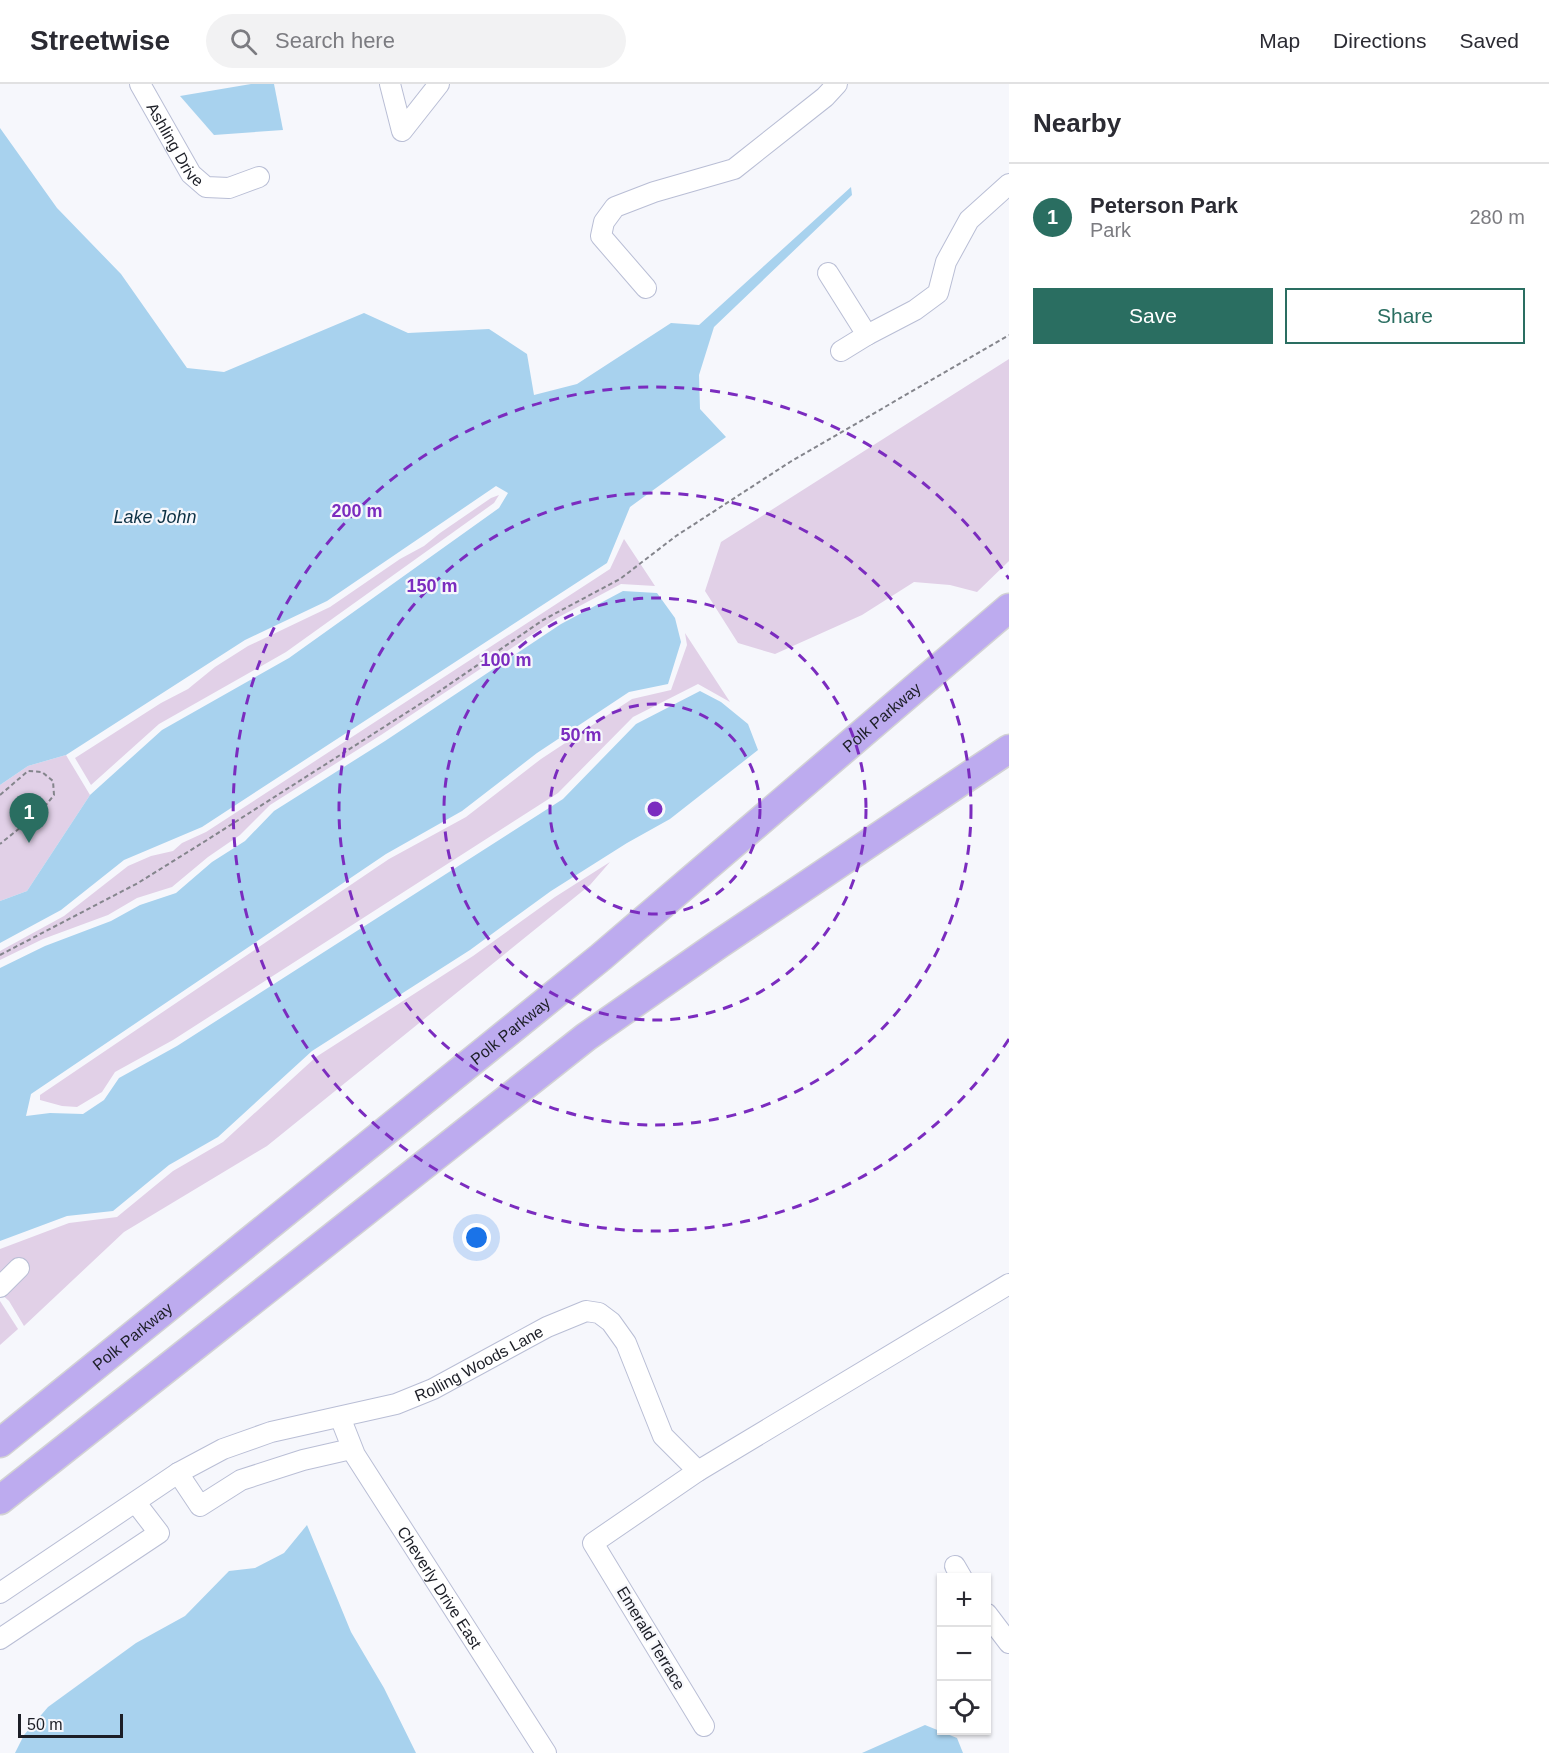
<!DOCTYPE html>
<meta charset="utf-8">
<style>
:root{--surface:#fff;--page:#f2f2f3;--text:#2b2b33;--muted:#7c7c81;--line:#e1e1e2;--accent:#2a6e61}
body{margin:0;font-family:Arial,sans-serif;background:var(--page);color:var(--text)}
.controls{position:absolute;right:18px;bottom:18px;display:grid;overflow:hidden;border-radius:0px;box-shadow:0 2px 4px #0004}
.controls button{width:54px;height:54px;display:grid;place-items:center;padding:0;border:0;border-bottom:2px solid var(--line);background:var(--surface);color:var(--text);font:30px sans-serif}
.scale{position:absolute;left:18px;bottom:15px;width:105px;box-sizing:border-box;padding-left:6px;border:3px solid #1c1e26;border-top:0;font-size:16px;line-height:21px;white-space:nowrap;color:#1c1e26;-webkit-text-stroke:4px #f6f7fc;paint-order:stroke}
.you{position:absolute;left:477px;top:1154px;width:21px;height:21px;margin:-15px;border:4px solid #fff;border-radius:50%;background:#1a73e8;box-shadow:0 0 0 9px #1a73e833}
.badge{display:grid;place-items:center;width:39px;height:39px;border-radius:50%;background:var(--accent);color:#fff;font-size:20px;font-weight:700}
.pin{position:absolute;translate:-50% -50px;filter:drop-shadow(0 2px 3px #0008)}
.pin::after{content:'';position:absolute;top:32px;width:21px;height:18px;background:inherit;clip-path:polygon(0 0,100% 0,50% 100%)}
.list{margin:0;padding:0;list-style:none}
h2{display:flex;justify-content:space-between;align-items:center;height:78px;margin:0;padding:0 24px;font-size:26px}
h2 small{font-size:20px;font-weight:400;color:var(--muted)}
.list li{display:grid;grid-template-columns:39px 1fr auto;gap:18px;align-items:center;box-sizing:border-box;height:108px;padding:0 24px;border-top:2px solid var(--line)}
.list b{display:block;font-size:22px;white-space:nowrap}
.list p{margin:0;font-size:20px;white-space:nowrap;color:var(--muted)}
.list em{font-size:20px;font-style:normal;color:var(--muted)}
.actions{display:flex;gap:12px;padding:18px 24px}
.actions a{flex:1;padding:14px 0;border:2px solid var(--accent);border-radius:0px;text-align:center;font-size:21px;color:var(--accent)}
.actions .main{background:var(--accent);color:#fff}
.icon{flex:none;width:33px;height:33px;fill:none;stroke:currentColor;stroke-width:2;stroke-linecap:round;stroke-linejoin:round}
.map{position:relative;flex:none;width:1009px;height:1669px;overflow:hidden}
header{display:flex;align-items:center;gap:36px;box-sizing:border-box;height:84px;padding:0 30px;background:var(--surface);border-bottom:2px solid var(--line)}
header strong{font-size:28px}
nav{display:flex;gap:33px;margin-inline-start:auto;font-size:21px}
.search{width:420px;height:54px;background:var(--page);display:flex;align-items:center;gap:15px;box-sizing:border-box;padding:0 21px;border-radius:33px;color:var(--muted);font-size:22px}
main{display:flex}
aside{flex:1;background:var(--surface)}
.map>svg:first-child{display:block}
.green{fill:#e1d0e7}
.water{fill:#a8d2ee}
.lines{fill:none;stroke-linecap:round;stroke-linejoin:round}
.minor-casing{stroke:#b9bed5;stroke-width:22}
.highway-casing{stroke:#d2d2d4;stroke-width:31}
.path{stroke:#84858c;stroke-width:2;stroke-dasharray:4.5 3;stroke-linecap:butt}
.minor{stroke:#fff;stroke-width:20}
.highway{stroke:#bdabef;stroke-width:28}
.ring{fill:none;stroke:#7b2cbf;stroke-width:3;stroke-dasharray:10 8}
.labels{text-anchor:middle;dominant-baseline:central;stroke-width:4.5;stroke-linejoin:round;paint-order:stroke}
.street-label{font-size:16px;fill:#1c1e26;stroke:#f6f7fc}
.water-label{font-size:18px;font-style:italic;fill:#0e3245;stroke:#f6f7fc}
.centre{fill:#7b2cbf;stroke:#f6f7fc;stroke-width:3}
.ring-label{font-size:18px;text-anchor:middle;font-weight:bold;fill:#7b2cbf;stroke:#f6f7fc;stroke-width:4.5;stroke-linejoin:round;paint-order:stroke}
</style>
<header>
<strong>Streetwise</strong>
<div class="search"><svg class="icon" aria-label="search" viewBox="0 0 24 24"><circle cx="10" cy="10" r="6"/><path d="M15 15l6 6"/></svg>Search here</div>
<nav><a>Map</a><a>Directions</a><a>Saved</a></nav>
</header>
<main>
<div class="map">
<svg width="1009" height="1669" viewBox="0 0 1009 1669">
<rect width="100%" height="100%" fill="#f6f7fc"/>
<!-- green -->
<g class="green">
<path d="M1009 275V477L977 508 950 501 914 498 862 531 775 570 738 559 705 507 721 458Z"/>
<path d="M499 411 494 419 286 568 159 640 91 701 75 674 161 619 188 605 215 583 248 562 330 523 400 475 424 462 440 449 491 414Z"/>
<path d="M624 455 655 502 621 500 557 534 381 651 270 721 240 751 208 773 172 803 137 814 108 831 43 855 0 876V867L64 832 128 782 151 772 173 767 182 759 206 748 610 485Z"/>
<path d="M685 549 730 618 698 600 633 633 558 709 173 956 115 988 102 1008 77 1023 62 1022 40 1016V1011L389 775 466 733 541 675 632 615 671 606 687 561Z"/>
<path d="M66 671 90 711 27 807 0 817V701L28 682Z"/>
<path d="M610 778 590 801 267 1062 124 1148 24 1242 9 1217 0 1209V1165L69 1139 117 1133 173 1087 223 1058 316 973 473 872 555 813Z"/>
<path d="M0 1217 18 1245 0 1261Z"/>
</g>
<!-- water -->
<g class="water">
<path d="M251 0H274L283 46 214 51 180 12Z"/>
<path d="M0 44 57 124 121 190 187 284 224 288 364 229 408 249 489 245 527 270 534 311 577 300 671 239 699 241 851 103 852 111 714 243 699 291 700 325 726 353 630 423 607 479 202 743 124 776 61 826 0 859V817L27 807 90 711 162 646 289 574 499 424 508 409 496 402 327 517 245 556 66 671 28 682 0 701Z"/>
<path d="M623 507 657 509 675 534 681 558 668 600 629 608 537 669 462 727 386 770 31 1010 26 1032 50 1029 83 1030 104 1016 119 994 177 962 563 715 636 640 700 607 721 618 748 640 758 666 670 735 627 759 551 807 470 866 312 967 218 1053 169 1081 113 1127 67 1132 0 1157V884L45 862 111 837 140 821 176 809 212 778 245 757 274 727 385 657 561 540Z"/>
<path d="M307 1441 351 1548 384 1604 416 1669H15L24 1651 48 1623 136 1559 185 1532 229 1487 255 1484 284 1469Z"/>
<path d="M925 1641 957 1654 963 1669H862Z"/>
</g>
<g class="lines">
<!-- minor casing -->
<g class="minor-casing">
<g id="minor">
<path id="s1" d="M140 0 191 90 206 103 229 104 259 93"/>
<path d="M390 0 402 47 439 0"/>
<path d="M828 189 867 251"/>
<path d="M646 204 601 152 604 138 615 123 654 108 734 85 825 13 837 0"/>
<path d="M841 267 867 251 915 226 938 209 946 178 969 136 1009 100"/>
<path d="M0 1203 19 1184"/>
<path id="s2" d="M340 1333 355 1371 546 1669"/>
<path d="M178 1389 200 1422 241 1396 303 1376 351 1365"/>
<path d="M955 1482 962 1494"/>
<path id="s3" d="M0 1509 178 1389 223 1365 271 1348 396 1320 433 1305 547 1243 586 1227 599 1229 611 1238 626 1259 663 1352 698 1387"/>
<path d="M987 1530 1009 1559"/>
<path d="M0 1555 159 1449 136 1419"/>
<path d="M704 1642 593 1459 698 1387 1009 1200"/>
</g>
</g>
<!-- highway casing -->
<g class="highway-casing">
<g id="highway">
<path id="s4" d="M0 1359 601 873 1009 524"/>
<path d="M0 1416 586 953 719 860 1009 665"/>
</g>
</g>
<!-- path -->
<g class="path">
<path d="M0 711 28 687 42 688 53 697 54 711 42 726 0 760"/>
<path d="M0 871 138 799 207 756 431 613 543 536 620 495 676 452 790 378 1009 251"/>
</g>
<!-- minor -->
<use href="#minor" class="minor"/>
<!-- highway -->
<use href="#highway" class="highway"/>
</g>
<!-- distance rings -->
<g class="ring">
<circle cx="655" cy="725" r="105"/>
<circle cx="655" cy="725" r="211"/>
<circle cx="655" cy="725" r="316"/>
<path d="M1009 955A422 422 0 1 1 1009 495"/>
</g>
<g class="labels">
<!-- street labels -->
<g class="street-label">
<text stroke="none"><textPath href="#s1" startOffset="70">Ashling Drive</textPath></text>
<text stroke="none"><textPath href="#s4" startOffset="1142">Polk Parkway</textPath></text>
<text stroke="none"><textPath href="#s4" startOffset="656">Polk Parkway</textPath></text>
<text stroke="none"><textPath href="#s4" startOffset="170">Polk Parkway</textPath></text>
<text stroke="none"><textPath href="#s3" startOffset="537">Rolling Woods Lane</textPath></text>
<text stroke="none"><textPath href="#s2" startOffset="198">Cheverly Drive East</textPath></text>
<text transform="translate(651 1554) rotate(59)">Emerald Terrace</text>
</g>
<!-- water labels -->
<g class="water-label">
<text x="155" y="433">Lake John</text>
</g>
</g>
<circle cx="655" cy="725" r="9" class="centre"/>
<g class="ring-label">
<text x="357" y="433">200 m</text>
<text x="432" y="508">150 m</text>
<text x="506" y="582">100 m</text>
<text x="581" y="657">50 m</text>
</g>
</svg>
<div class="controls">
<button>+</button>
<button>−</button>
<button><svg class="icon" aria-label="locate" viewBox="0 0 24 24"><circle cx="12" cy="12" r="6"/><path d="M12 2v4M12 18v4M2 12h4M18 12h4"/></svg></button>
</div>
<div class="scale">50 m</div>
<div class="you"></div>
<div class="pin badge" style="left:29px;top:759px">1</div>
</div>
<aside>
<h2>Nearby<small></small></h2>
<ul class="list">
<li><span class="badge">1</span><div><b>Peterson Park</b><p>Park</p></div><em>280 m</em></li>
</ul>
<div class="actions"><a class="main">Save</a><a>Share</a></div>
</aside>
</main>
